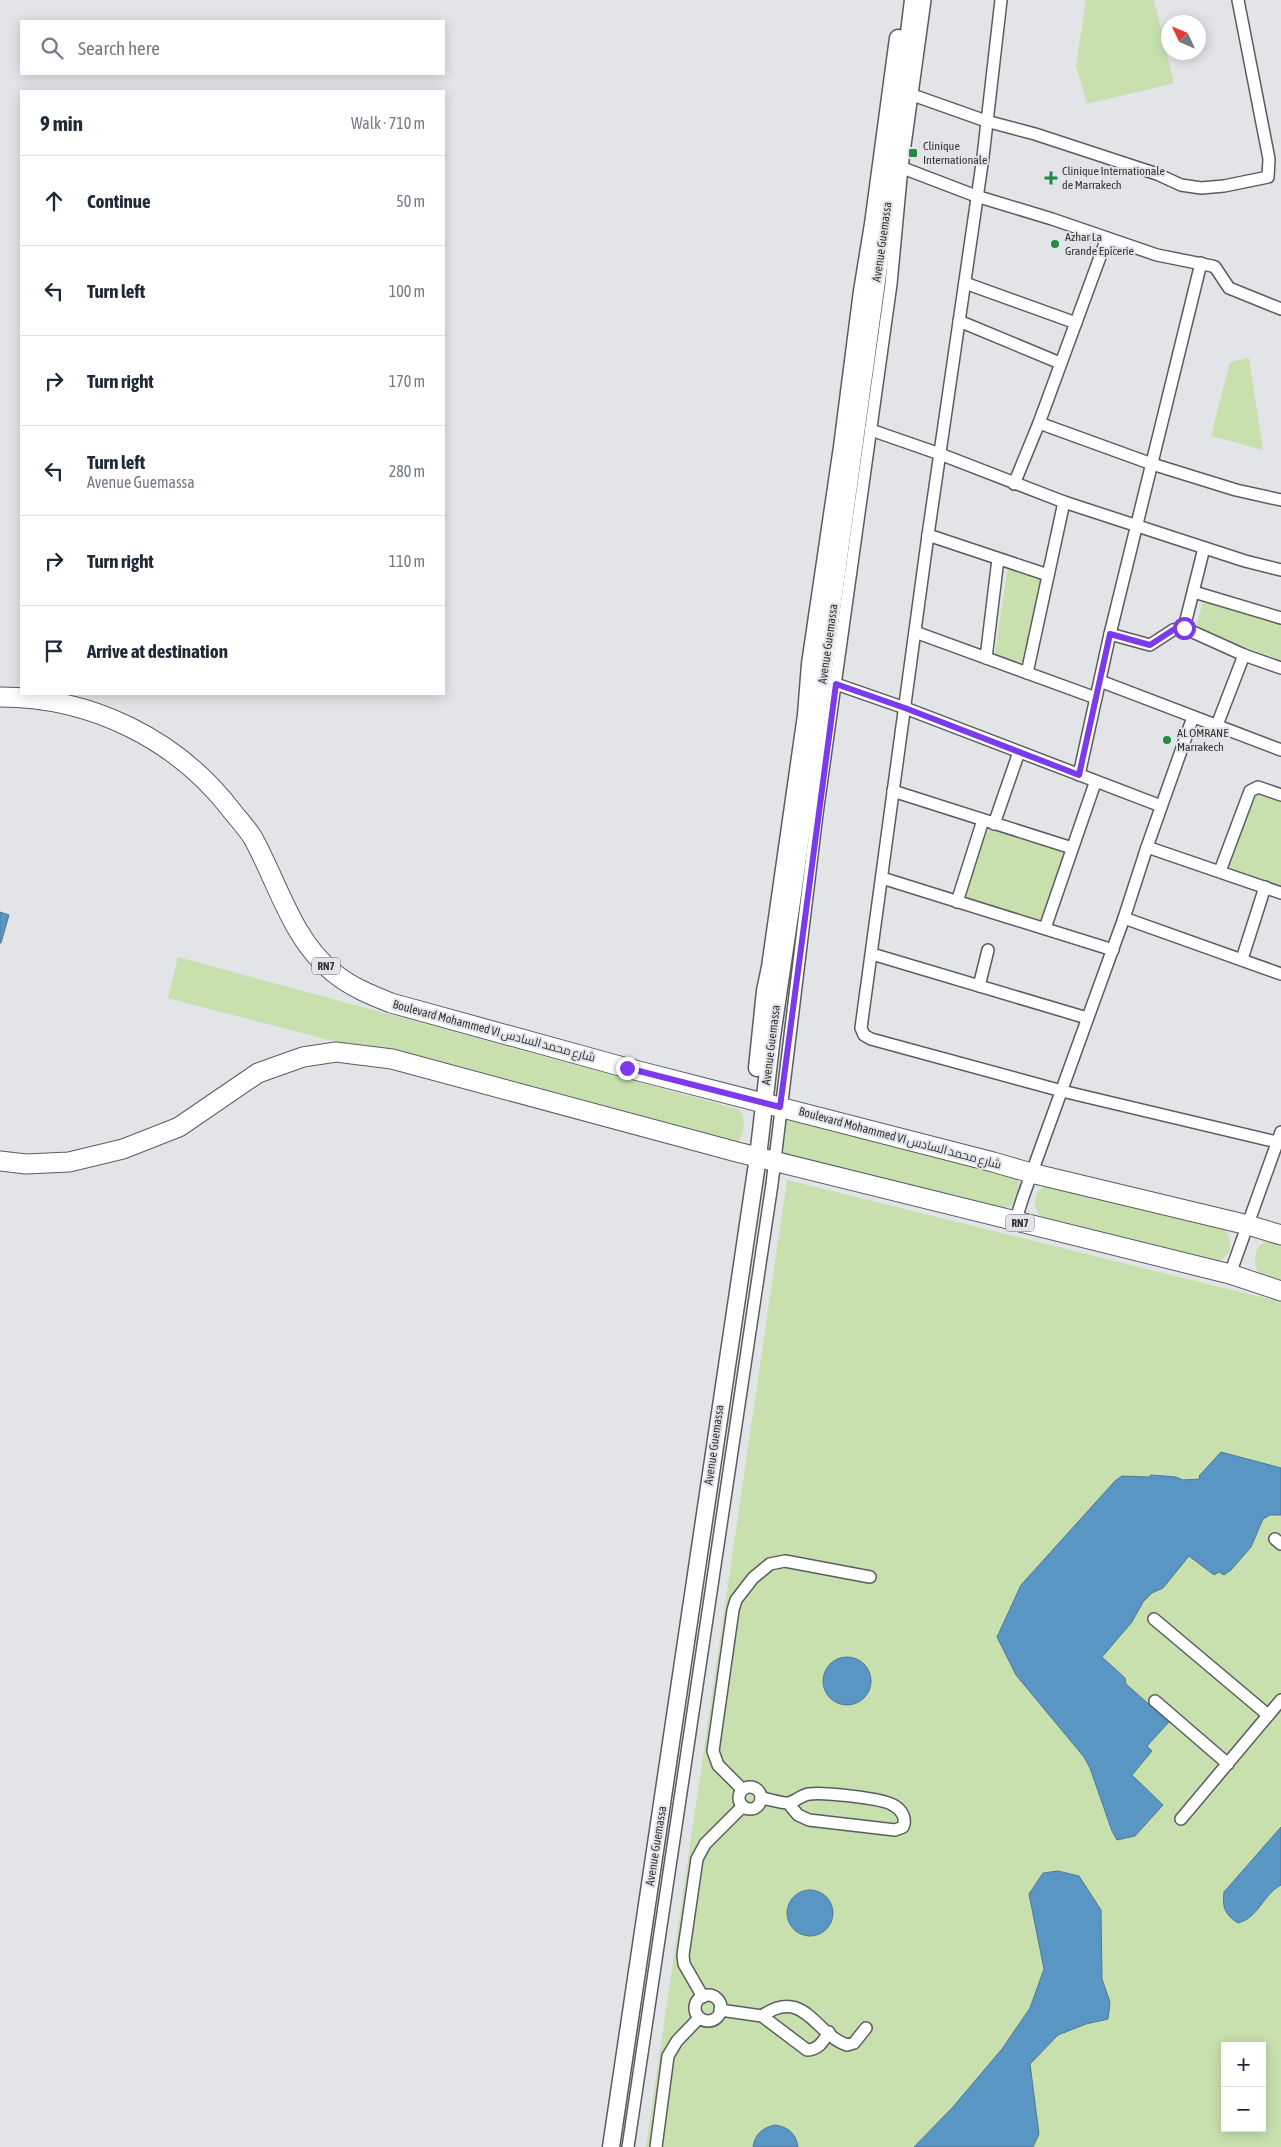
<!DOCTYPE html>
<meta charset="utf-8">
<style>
:root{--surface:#fff;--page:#f6f6f7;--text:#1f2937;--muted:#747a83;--line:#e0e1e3}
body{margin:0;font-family:"Asap Condensed",Cairo,sans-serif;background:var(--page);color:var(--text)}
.controls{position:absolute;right:15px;bottom:15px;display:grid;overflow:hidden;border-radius:0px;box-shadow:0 2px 12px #0003}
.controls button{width:45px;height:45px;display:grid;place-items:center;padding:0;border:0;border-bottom:1px solid var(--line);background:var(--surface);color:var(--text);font:25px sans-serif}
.compass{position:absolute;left:1161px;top:15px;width:45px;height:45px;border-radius:50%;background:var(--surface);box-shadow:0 2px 12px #0003;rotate:314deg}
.stop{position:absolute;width:15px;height:15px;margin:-11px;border:4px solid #7c3aed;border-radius:50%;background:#fff}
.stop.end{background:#7c3aed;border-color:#fff;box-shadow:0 1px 5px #0008}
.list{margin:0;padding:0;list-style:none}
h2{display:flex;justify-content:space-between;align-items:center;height:65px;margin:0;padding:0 20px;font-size:21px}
h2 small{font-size:16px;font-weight:400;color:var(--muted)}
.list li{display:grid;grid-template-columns:32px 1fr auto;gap:15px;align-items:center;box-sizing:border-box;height:90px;padding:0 20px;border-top:1px solid var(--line)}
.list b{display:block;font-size:19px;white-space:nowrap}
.list p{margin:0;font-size:16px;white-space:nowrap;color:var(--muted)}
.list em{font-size:16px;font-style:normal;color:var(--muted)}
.icon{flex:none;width:28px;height:28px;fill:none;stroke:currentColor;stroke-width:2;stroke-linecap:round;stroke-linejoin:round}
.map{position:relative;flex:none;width:1281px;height:2147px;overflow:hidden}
.search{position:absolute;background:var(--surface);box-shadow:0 2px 12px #0003;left:20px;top:20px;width:425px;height:55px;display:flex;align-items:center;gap:12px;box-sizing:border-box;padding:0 18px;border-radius:0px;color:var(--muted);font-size:19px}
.panel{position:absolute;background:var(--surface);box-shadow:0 2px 12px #0003;left:20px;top:90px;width:425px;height:605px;border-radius:0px}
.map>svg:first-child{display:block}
.green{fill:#c8e0ae;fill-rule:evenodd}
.water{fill:#5a96c4;stroke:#4f799a}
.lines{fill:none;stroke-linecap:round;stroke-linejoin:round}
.minor-casing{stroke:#5a5c60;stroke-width:14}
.secondary-casing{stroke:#5a5c60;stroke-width:19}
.primary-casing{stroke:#5a5c60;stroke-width:21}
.minor{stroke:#fff;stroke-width:11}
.secondary{stroke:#fff;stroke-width:16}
.primary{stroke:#fff;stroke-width:19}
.route{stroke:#7c3aed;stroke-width:6}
.poi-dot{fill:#218b42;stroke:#e2e4e8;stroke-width:2}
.labels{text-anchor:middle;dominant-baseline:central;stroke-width:4;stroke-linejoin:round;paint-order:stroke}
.shield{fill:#e2e4e8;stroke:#686a6c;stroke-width:1}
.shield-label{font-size:11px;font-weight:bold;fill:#343537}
.poi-label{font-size:12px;fill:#343537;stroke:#e2e4e8;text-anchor:start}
.street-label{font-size:12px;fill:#343537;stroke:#e2e4e8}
</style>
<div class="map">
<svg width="1281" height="2147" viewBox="0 0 1281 2147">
<rect width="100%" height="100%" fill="#e2e4e8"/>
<!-- green -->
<g class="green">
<path d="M1086 0H1154L1174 83 1087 104 1076 66Z"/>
<path d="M1249 358 1263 450 1211 436 1230 362Z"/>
<path d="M1008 567 1049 580 1029 672 994 659Z"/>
<path d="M1204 599 1281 619V660L1195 629Z"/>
<path d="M1255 789 1281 798V888L1224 867Z"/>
<path d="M984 826 1066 851 1043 925 961 900Z"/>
<path d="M178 957 737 1109C748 1115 744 1135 737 1143L716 1142 168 998Z"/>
<path d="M786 1113 1011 1173C1029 1189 1022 1203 1001 1210L780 1154Z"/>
<path d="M787 1180 1281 1302V2147H646ZM1225 2046H1262V2128H1225Z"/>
<path d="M1053 1182 1223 1226C1236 1245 1232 1258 1210 1264L1045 1222C1030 1206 1031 1191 1053 1182Z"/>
<path d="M1276 1240 1281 1241V1282C1276 1281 1270 1281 1266 1279 1252 1272 1251 1250 1264 1242 1267 1240 1272 1240 1276 1240Z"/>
</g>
<!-- water -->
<g class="water">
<path d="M0 912 9 915 1 943H0Z"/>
<path d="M1221 1452 1281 1468V1515H1270L1263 1519 1251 1547 1231 1570 1224 1575 1219 1572 1214 1575 1189 1556 1163 1588 1152 1593 1143 1602 1132 1622 1102 1657 1125 1678 1126 1684 1169 1722 1147 1746 1152 1751 1132 1775 1163 1805 1135 1836 1117 1840 1112 1831 1090 1768 1084 1757 1016 1675 997 1637 1021 1585 1115 1481 1122 1476 1149 1477 1151 1475 1176 1477 1183 1480 1200 1479 1199 1476Z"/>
<circle cx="847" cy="1681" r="24"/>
<path d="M1281 1827V1885C1263 1894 1259 1918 1238 1923 1225 1915 1222 1907 1224 1892Z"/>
<path d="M1058 1871 1079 1876 1101 1910 1102 1979 1110 2002 1108 2019 1086 2024 1058 2035 1030 2064 1039 2134 1033 2147H914L952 2108 1002 2049 1030 2008 1044 1969 1029 1894 1043 1873Z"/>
<circle cx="810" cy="1913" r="23"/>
<path d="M775 2125C788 2127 796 2133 798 2147H753C755 2134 762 2128 775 2125Z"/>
</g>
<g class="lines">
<!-- minor casing -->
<g class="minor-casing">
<g id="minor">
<path d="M1001 0 983 157 928 535 861 1028 864 1035 871 1039 1062 1091 1281 1143"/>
<path d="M907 93 986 121 1035 134 1157 174 1181 185 1201 188 1224 186 1268 177 1269 159 1238 0"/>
<path d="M895 165 976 196 1052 219 1157 255 1212 266 1215 267 1229 288 1281 309"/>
<path d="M965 283 1076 323"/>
<path d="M959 321 1060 363"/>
<path d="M1039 423 1152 464 1236 490 1281 500"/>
<path d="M871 430 940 454 1064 502 1245 561 1281 570"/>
<path d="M1014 484 1039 423 1107 238"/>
<path d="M928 535 1048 575"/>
<path d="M1194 592 1281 618"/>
<path d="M1184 628 1204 548"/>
<path d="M915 632 1096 698"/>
<path d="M1110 634 1150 645 1173 630 1184 628 1244 655 1281 668"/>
<path d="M986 658 998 559"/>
<path d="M1027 673 1064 502"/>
<path d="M1100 681 1281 750"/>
<path d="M836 684 905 708 1161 806"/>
<path d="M1217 725 1244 655"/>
<path d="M1079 775 1110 634 1201 263"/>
<path d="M893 791 1072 848"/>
<path d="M994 824 1019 752"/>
<path d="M1147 847 1281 893"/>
<path d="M1220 871 1250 791 1258 787 1281 795"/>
<path d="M882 878 1113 950"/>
<path d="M957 902 983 820"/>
<path d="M1124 918 1281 974"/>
<path d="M1045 928 1095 783"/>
<path d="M872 954 1087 1018"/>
<path d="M1242 959 1265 887"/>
<path d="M979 986 988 950"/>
<path d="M1015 1222 1023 1197 1124 918 1147 847 1193 717"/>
<path d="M1230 1274 1281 1132"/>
<path d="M1275 1539 1281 1544"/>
<path d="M1154 1619 1268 1715"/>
<path d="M1155 1701 1228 1764"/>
<circle cx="750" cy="1798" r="11"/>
<path d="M742 1789 718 1765 713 1751 733 1610 736 1600 753 1578 770 1564 785 1561 870 1577"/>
<path d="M761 1798C769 1799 780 1803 788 1803 795 1802 801 1795 809 1794 822 1792 882 1798 893 1805 901 1809 907 1818 903 1827L895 1830 809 1820 798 1815 788 1803"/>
<path d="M1181 1819 1281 1700"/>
<circle cx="708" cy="2008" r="13"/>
<path d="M703 1997 684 1964 683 1955 697 1859 705 1844 743 1806"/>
<path d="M720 2010 762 2016 807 2050C819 2050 823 2041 829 2032"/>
<path d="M762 2016C804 1986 816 2035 847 2045L854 2043 866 2028"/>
<path d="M628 2147 772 1184 817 814 891 284 902 167 925 0"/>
<path d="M656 2147 668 2056 677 2041 699 2018"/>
</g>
</g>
<!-- secondary casing -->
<g class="secondary-casing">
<g id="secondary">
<path d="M757 1068 765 991 770 967 806 715 810 664 842 447 862 291 873 224 898 38"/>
<path d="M611 2147 758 1157 772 1036 792 901 893 164 913 0"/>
</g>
</g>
<!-- primary casing -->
<g class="primary-casing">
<g id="primary">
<path d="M0 697C91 697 177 739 232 811 239 820 247 828 253 838 278 883 292 940 334 973 351 987 371 995 391 1003L627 1068 993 1162 1031 1173 1248 1225 1281 1235"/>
<path d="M0 1161 26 1164 69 1162 123 1149 179 1127 258 1073 303 1057 336 1052 392 1059 737 1152 1230 1274 1281 1291"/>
</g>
</g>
<!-- minor -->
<use href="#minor" class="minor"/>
<!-- secondary -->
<use href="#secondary" class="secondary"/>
<!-- primary -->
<use href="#primary" class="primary"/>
</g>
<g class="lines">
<!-- route -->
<path class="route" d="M627 1068 780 1107 836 684 905 708 1079 775 1110 634 1150 645 1173 630 1184 628"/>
</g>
<!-- markers -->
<g class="poi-dot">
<rect x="908" y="148" width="10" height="10" rx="2.5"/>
<path d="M1048.5 170.5h5v5h5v5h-5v5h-5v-5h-5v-5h5z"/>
<circle cx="1055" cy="244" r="5"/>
<circle cx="1167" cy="740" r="5"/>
</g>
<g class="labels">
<!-- shield labels -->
<g class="shield">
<rect x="312" y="957.5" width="28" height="17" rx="4"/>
<rect x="1006" y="1214.5" width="28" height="17" rx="4"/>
</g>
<g class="shield-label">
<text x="326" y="966">RN7</text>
<text x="1020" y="1223">RN7</text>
</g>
<!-- poi labels -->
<g class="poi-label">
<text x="923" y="146">Clinique<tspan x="923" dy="14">Internationale</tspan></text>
<text x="1062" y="171">Clinique Internationale<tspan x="1062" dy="14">de Marrakech</tspan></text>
<text x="1065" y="237">Azhar La<tspan x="1065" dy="14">Grande Epicerie</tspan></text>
<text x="1177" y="733">AL OMRANE<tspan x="1177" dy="14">Marrakech</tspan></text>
</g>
<!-- street labels -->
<g class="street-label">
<text transform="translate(882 242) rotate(-82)">Avenue Guemassa</text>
<text transform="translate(828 644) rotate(-82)">Avenue Guemassa</text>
<text transform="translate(494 1031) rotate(15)">Boulevard Mohammed VI شارع محمد السادس</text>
<text transform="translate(771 1045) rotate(-83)">Avenue Guemassa</text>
<text transform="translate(900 1138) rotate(15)">Boulevard Mohammed VI شارع محمد السادس</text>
<text transform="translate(714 1445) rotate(-82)">Avenue Guemassa</text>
<text transform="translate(656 1846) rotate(-81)">Avenue Guemassa</text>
</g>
</g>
</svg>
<div class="controls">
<button>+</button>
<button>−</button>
</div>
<svg class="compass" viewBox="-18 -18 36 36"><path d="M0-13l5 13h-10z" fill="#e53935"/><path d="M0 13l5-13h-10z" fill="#747a83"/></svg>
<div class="stop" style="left:1184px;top:628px"></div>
<div class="stop end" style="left:627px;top:1068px"></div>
<div class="search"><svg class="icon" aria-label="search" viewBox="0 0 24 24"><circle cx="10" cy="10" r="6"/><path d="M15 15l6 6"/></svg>Search here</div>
<section class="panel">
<h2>9 min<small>Walk · 710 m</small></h2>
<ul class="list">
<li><svg class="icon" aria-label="ahead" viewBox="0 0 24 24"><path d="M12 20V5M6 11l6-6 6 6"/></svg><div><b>Continue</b></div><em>50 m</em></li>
<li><svg class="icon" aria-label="left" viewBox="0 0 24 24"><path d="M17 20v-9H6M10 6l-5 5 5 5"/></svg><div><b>Turn left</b></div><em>100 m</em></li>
<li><svg class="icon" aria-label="right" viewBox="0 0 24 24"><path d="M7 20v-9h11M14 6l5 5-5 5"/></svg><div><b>Turn right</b></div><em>170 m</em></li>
<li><svg class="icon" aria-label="left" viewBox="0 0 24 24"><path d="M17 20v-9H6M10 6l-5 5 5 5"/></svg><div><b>Turn left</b><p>Avenue Guemassa</p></div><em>280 m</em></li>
<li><svg class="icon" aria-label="right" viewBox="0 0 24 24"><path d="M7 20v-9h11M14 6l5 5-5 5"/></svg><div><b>Turn right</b></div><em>110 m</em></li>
<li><svg class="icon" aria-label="arrive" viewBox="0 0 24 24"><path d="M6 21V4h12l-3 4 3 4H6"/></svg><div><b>Arrive at destination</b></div></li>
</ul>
</section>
</div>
